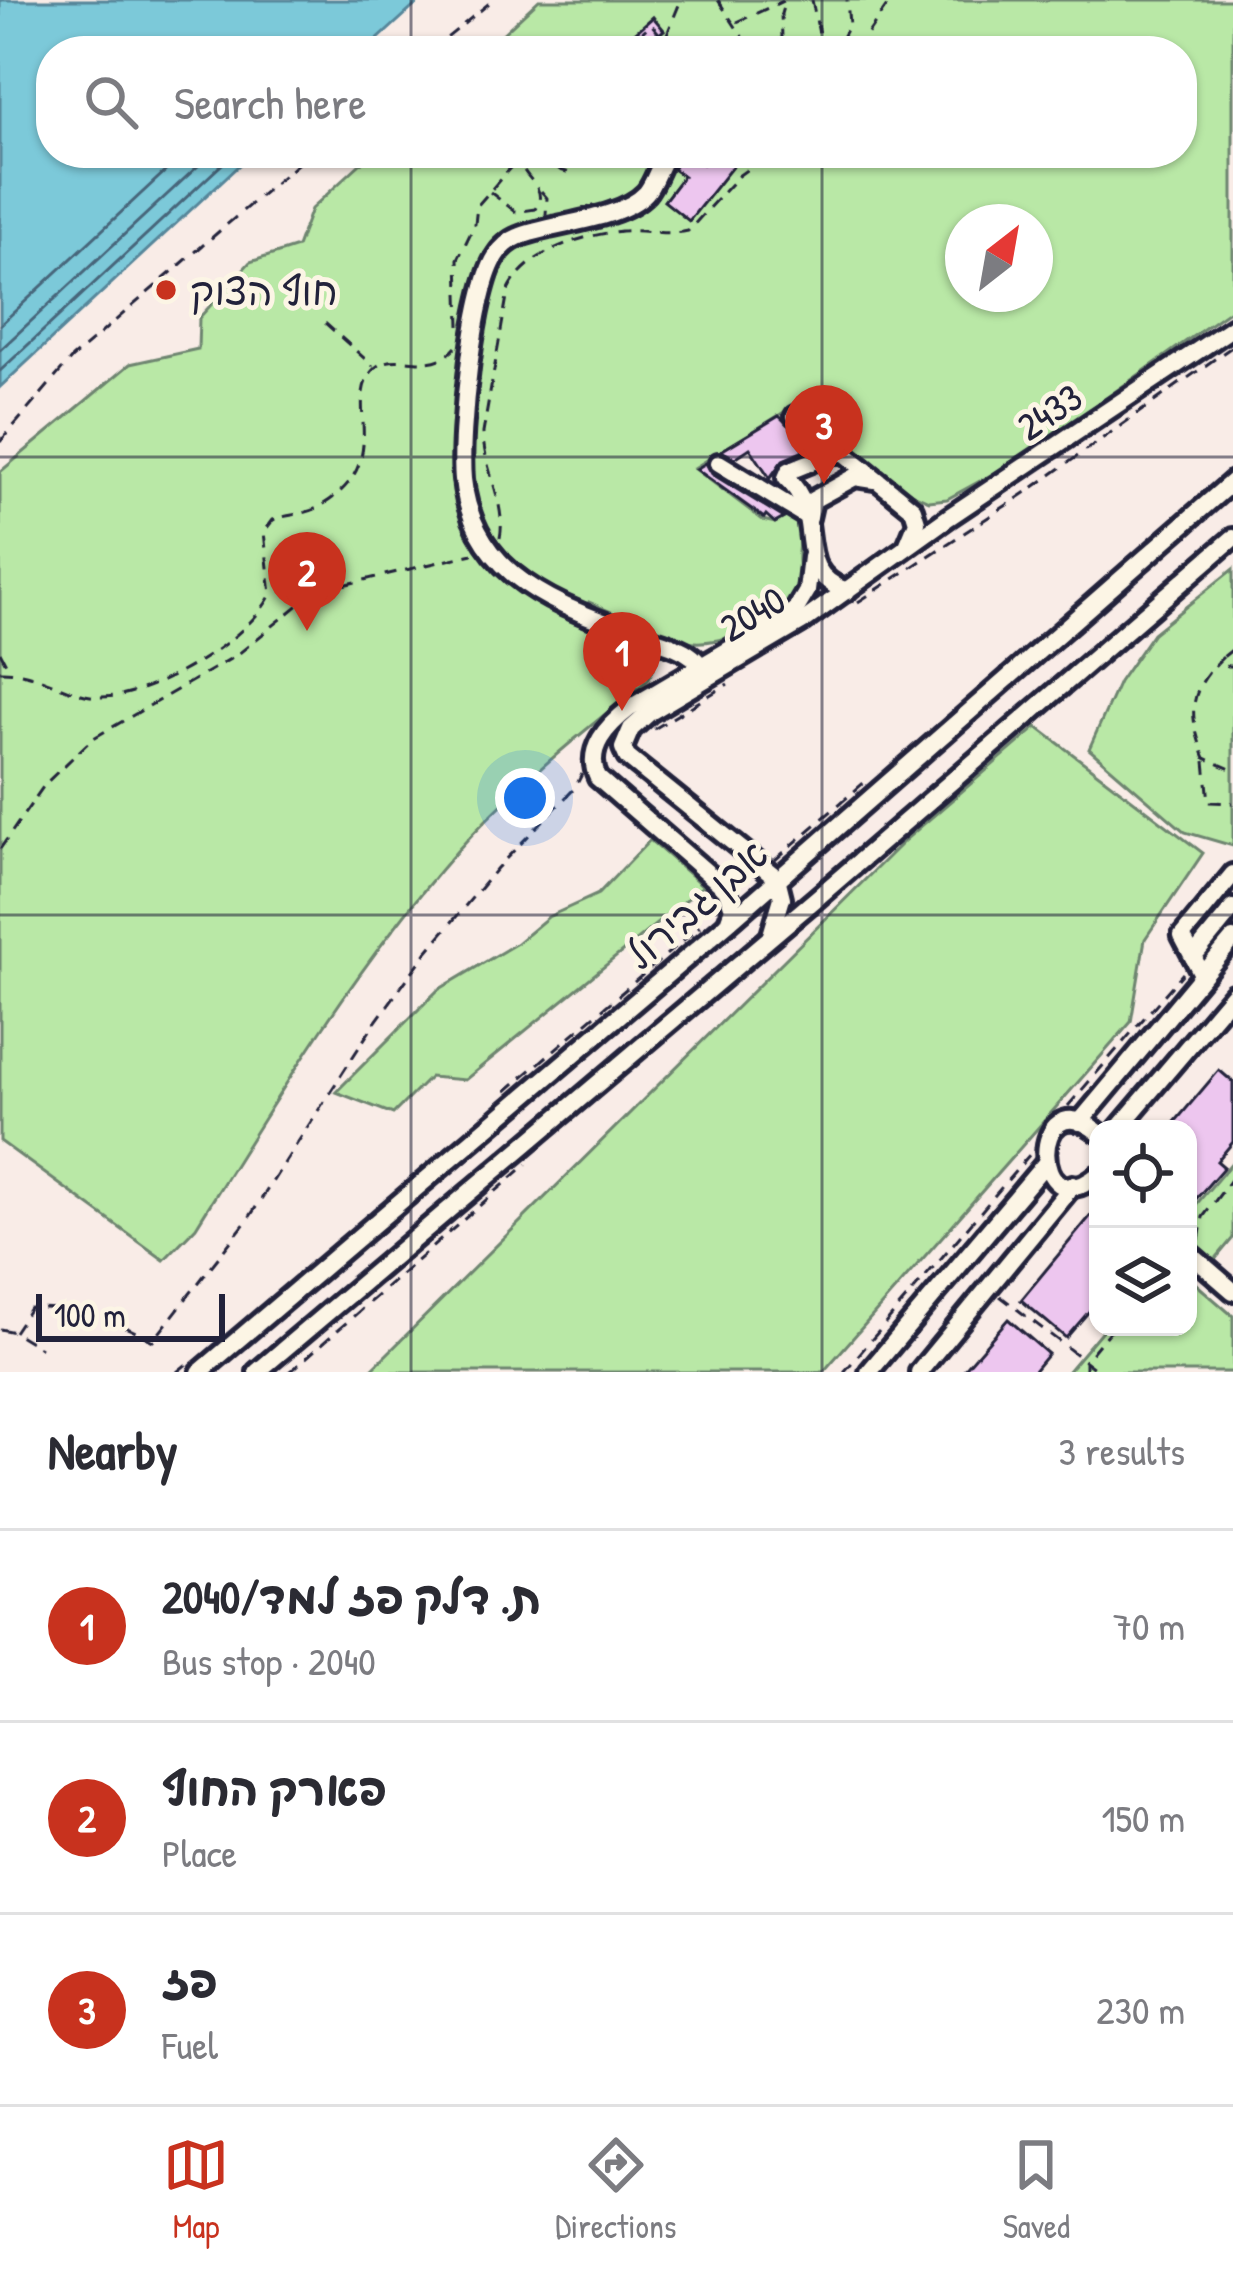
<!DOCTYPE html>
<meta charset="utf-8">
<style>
:root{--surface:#fff;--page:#f7f7f7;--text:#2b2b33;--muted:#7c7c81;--line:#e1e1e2;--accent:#c8321e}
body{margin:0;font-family:"Patrick Hand","Playpen Sans Hebrew",sans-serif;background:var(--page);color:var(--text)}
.controls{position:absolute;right:36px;bottom:36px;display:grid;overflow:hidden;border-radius:24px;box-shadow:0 3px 9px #0004}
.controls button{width:108px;height:108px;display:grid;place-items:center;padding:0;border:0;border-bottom:3px solid var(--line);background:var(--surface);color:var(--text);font:60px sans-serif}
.compass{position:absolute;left:945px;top:204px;width:108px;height:108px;border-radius:50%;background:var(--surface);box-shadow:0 3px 9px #0004;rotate:31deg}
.scale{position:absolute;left:36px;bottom:30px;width:189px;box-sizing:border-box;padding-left:12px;border:6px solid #22223b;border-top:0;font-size:33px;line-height:42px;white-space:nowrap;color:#22223b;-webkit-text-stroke:9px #fcf5e5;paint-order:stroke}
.you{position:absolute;left:525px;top:798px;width:42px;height:42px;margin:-30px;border:9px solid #fff;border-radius:50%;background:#1a73e8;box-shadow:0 0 0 18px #1a73e833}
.badge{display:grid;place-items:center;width:78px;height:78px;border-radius:50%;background:var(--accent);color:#fff;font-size:39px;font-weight:700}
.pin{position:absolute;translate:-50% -99px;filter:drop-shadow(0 3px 6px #0008)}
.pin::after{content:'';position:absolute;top:63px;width:42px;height:36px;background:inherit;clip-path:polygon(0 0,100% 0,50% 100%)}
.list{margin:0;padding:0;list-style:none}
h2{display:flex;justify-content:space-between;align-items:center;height:156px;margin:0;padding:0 48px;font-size:51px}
h2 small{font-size:39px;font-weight:400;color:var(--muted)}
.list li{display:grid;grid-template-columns:78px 1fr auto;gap:36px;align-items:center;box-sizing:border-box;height:192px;padding:0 48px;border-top:3px solid var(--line)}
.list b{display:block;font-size:45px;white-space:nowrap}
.list p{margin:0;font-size:39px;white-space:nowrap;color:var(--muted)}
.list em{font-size:39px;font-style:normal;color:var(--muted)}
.icon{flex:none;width:66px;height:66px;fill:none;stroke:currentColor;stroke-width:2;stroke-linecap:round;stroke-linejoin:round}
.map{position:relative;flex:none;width:1233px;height:1372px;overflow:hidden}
.search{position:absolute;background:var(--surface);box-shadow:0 3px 9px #0004;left:36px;right:36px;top:36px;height:132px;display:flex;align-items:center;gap:30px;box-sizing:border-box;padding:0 42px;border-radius:48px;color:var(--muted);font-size:45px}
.sheet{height:732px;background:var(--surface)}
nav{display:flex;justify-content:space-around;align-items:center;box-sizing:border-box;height:168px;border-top:3px solid var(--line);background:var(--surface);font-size:33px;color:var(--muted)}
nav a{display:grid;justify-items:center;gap:6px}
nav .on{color:var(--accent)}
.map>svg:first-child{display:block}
.green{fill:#b9e8a6;stroke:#6e8570;stroke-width:3;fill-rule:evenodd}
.water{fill:#7bc9d9;stroke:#57869a;stroke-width:3}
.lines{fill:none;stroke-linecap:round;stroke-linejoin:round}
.shore{stroke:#46657a;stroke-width:3}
.building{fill:#edc6ef;stroke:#22223b;stroke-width:3}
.minor-casing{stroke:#22223b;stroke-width:26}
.path{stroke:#22223b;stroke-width:3;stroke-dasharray:12 9;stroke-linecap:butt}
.minor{stroke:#fcf5e5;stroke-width:16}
.grid{fill:none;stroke:#22223b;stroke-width:3;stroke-opacity:0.55}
.poi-dot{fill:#c8321e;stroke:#fcf5e5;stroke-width:4.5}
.labels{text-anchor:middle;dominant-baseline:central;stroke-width:10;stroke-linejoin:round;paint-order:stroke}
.poi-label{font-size:39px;fill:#22223b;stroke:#fcf5e5;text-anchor:start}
.street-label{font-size:39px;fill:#22223b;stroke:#fcf5e5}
</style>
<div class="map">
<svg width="1233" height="1372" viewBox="0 0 1233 1372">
<rect width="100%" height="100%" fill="#f9ece7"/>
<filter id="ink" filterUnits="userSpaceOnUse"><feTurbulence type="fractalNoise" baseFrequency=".00833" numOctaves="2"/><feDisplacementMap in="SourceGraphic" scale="24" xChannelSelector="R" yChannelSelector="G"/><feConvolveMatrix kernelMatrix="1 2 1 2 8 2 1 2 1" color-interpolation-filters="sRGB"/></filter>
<g filter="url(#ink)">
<!-- green -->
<g class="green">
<path d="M539 0H1233V308L1020 459 947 499 929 501 911 493 789 409 694 468 763 520 775 523 788 516 799 523C801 537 797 549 798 561 798 571 804 577 800 588 790 621 718 648 687 641 653 633 621 616 589 602L584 613C610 627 644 638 654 668L648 680C582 732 513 788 457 851 356 966 277 1097 196 1227L164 1260 0 1141V472L130 364 198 349 199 318 250 262 297 247 311 209 372 153H1182V51H484ZM963 222H1035V294H963Z"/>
<path d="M1233 569V846L1185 832 1089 749 1119 682 1153 633Z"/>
<path d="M1037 727 1203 853 1145 939 1131 1022 823 1372H369L905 840Z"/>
<path d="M650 840 703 886 465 1080 430 1077 393 1114 336 1092 438 990 517 943 548 917 598 894Z"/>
<path d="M1233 1161V1238L1213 1262 1188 1240V1214Z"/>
<path d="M1188 1277 1233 1316V1372H1067L1105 1327H1188Z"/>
</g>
<!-- water -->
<path class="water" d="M0 0H421L365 51H51V153H252L0 387Z"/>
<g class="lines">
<!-- shore -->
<g class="shore">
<path d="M0 325 185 153"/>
<path d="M0 350 212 153"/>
<path d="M0 371 234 153"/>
</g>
</g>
<!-- building -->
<g class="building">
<path d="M653 17 664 30 640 51H614Z"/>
<path d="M681 153H743L689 221 664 201 683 176 673 169Z"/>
<path d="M779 416 799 435 796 438 804 451 783 460 770 478 750 448 735 458 721 451Z"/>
<path d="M706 463 712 474 784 518 775 523 766 515 764 518 696 469Z"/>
<path d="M1219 1070 1233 1082V1142L1217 1161 1224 1167 1188 1208V1129H1169Z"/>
<path d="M1098 1207V1301L1066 1338 1021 1300Z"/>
<path d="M1008 1319 1048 1354 1033 1372H962Z"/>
</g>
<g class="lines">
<!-- minor casing -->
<g class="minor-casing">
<g id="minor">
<path d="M668 153C659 164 655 183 646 193 620 221 551 223 518 237 510 240 501 248 497 255 473 288 459 437 463 479 473 577 559 607 642 636 668 644 698 650 707 678"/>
<path d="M795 416 844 453"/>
<path d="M719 463 809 518 813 500 855 477 874 480"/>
<path d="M847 591C788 570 828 515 786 478L789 471 833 453H844L913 509 917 522 907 546"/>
<path d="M728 922 733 908 726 889 598 778C584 749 608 725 630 708L795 611 807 591 811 557"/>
<path d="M771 935 782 898 777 878 627 757 623 748 631 729 650 712 805 620 949 517 1233 327"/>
<path d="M1193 957 1233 908"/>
<path d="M1202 974 1182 936 1233 874"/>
<path d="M1080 1122 1233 939"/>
<path d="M1118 1129 1233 994"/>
<path d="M1098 1132C1029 1077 1029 1230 1098 1175"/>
<path d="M1188 1252 1233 1291"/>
<path d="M200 1372 728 923 1233 481"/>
<path d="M257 1372 817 898 1233 538"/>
<path d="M869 1372 1045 1164"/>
<path d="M919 1372 1073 1185"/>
</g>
</g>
<!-- path -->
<g class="path">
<path d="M718 0 749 47 759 51"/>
<path d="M812 0 819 34 826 45 839 43 849 24 847 0"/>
<path d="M737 22 783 1"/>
<path d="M431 51 493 0"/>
<path d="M622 51 651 24 663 38"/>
<path d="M652 51 665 39 681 0"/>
<path d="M762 51 777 45 782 37 781 14 785 0"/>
<path d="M856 51 891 0"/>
<path d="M542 153 560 170 570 173 581 159 579 153"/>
<path d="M702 165 711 153"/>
<path d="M541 191 547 198 546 215"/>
<path d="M490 192 516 212 535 209C550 187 523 180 520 160"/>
<path d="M325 323 373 366"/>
<path d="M460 326 458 259 475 224 477 206 523 153"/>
<path d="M0 442 72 358 310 153"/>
<path d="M500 538C507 505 483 467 483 433L508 291C526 252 579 236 621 231 643 229 666 236 688 231L738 176 770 153"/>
<path d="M858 602 1027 492 1233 346"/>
<path d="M1233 649 1223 657 1227 666H1233"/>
<path d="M0 652 9 669"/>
<path d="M1223 657C1187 692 1188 714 1205 758L1233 770"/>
<path d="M0 671C39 670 65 695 99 697 150 699 249 640 271 594L264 532 273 520C287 514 304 515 317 508 397 464 342 404 373 370 394 346 429 379 456 347"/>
<path d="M654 729 728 684"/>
<path d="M1205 761 1209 802 1233 803"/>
<path d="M0 849 45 784 92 739 237 655 306 599 343 585 473 554"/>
<path d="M775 860 867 780"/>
<path d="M506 1091 700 926"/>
<path d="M1068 1106 1183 973"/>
<path d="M1199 1240 1203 1217 1233 1177"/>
<path d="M1000 1296 1099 1372"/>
<path d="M0 1329 14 1332 40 1348"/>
<path d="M14 1332 30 1308C73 1307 116 1320 153 1341L249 1218 374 1024 426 953 497 868 575 788 582 774"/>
<path d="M177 1372 189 1362"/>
<path d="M290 1372 527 1164"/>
<path d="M844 1372 1030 1154"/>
<path d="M1085 1372V1361L1113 1327"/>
</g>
<!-- minor -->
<use href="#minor" class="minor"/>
</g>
</g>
<!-- grid -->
<path class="grid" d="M411 0V51M822 0V51M411 153V1372M822 153V1372M0 457H1233M0 915H1233"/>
<!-- markers -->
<circle class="poi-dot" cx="166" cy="290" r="12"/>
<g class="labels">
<!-- poi labels -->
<g class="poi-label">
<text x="190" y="290">חוף הצוק</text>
</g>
<!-- street labels -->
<g class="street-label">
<text transform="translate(1049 411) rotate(-34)">2433</text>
<text transform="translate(752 613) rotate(-31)">2040</text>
<text transform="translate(696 904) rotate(-41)">אבן גבירול</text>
</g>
</g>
</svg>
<div class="controls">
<button><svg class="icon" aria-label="locate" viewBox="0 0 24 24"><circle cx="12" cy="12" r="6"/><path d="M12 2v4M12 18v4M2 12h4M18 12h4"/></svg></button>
<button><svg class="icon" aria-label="layers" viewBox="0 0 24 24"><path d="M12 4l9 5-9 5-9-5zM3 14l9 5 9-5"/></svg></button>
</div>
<svg class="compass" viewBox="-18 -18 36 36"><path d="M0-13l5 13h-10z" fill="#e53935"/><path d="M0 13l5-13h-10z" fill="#7c7c81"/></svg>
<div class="scale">100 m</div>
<div class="you"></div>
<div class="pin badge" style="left:622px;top:711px">1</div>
<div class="pin badge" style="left:307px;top:631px">2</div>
<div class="pin badge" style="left:824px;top:484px">3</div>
<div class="search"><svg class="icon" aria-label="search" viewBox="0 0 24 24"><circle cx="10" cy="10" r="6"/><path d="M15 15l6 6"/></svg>Search here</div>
</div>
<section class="sheet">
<h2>Nearby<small>3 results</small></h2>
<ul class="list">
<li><span class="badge">1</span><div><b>ת. דלק פז למד/2040</b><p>Bus stop · 2040</p></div><em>70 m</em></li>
<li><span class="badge">2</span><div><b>פארק החוף</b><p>Place</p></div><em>150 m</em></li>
<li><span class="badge">3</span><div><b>פז</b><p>Fuel</p></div><em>230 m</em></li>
</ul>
</section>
<nav>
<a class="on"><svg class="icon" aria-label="map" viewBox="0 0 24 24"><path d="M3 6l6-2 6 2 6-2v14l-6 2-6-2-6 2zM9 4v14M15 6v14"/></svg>Map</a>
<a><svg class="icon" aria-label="directions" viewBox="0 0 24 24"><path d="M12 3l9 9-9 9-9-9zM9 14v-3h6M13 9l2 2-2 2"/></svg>Directions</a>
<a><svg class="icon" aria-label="saved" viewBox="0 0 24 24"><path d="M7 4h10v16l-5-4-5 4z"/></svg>Saved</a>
</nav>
